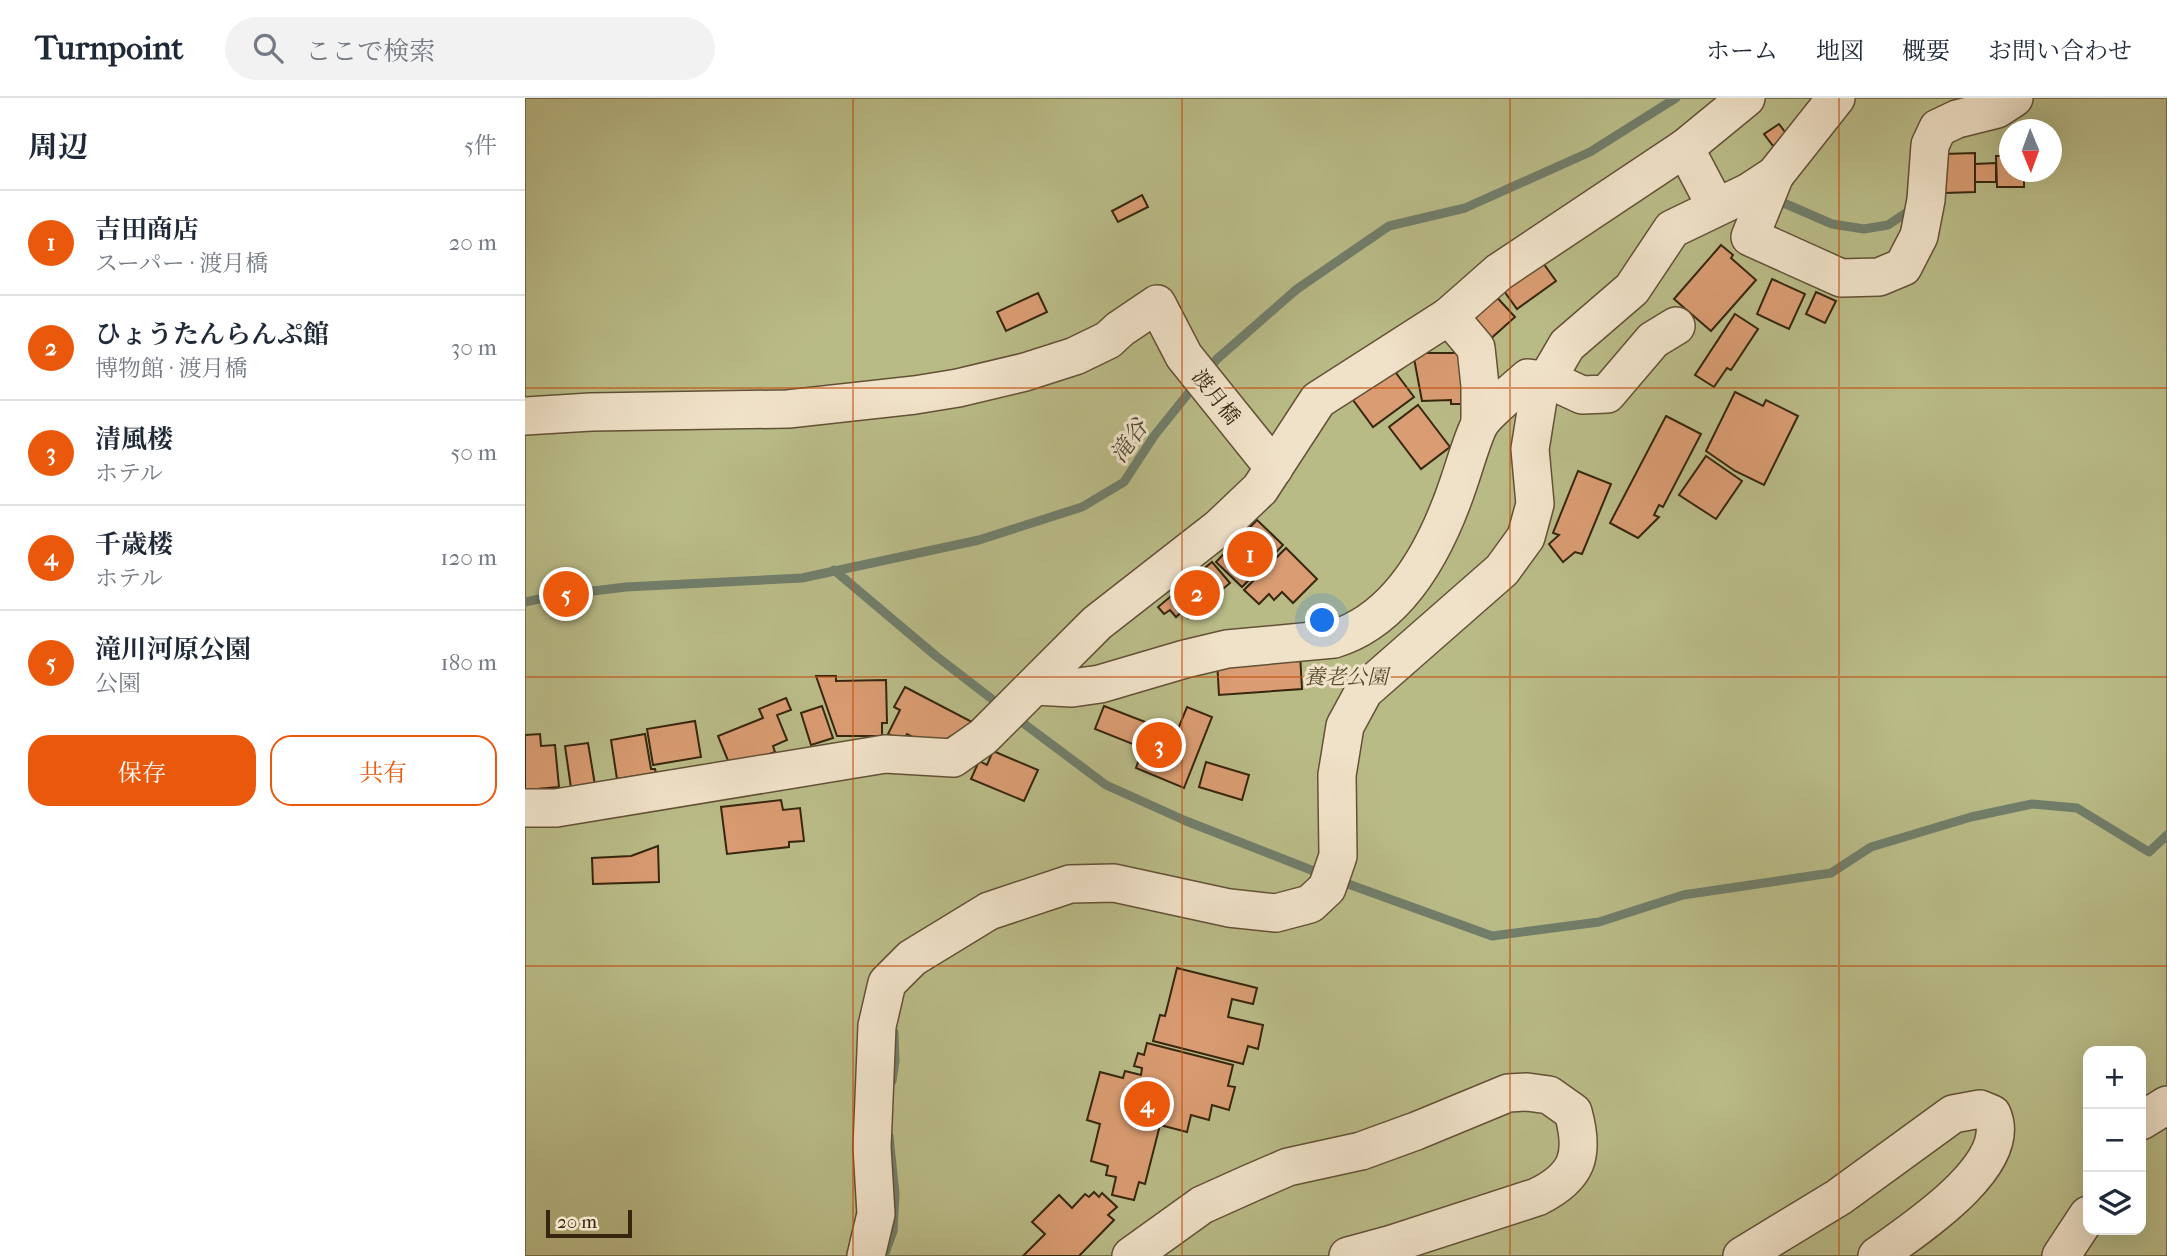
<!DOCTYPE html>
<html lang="ja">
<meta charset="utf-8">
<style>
:root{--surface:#fff;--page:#f2f2f3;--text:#1f2937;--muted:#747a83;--line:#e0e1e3;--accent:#ea580c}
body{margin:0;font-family:"IM FELL French Canon","Noto Serif JP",serif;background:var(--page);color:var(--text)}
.controls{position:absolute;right:21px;bottom:21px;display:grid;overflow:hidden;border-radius:14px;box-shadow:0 7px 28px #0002}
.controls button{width:63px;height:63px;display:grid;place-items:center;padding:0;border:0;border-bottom:2px solid var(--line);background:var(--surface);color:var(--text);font:35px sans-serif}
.compass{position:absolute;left:1474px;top:21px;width:63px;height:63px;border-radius:50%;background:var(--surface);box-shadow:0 7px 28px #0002;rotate:179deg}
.scale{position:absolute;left:21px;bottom:18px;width:86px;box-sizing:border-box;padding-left:7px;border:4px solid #37260e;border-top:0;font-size:19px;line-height:24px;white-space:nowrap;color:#37260e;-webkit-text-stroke:5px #f0e2c9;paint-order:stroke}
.you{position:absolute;left:798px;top:523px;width:24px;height:24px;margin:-18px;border:5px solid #fff;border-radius:50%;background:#1a73e8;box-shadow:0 0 0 10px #1a73e833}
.badge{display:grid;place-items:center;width:46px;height:46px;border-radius:50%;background:var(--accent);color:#fff;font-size:23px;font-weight:700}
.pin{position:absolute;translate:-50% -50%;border:4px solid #fff;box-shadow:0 2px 7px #0006}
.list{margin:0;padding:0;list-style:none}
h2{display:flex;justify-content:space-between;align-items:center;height:91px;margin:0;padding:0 28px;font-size:30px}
h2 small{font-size:23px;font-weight:400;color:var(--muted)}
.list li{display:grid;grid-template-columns:46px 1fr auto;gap:21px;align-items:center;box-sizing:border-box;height:105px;padding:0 28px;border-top:2px solid var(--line)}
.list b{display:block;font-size:26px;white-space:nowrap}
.list p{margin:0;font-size:23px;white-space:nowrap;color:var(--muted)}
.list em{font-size:23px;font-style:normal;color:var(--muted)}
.actions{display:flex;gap:14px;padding:21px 28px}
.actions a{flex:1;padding:16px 0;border:2px solid var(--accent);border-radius:21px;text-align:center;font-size:24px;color:var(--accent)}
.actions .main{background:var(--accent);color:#fff}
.icon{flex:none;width:38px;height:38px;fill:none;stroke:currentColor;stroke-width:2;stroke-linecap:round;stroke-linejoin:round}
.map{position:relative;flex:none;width:1642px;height:1158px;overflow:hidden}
header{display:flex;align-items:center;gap:42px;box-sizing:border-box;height:98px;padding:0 35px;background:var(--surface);border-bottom:2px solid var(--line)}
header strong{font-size:33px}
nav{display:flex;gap:38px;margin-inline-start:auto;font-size:24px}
.search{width:490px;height:63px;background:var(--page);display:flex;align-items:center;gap:18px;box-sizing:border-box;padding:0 24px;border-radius:38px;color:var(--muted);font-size:26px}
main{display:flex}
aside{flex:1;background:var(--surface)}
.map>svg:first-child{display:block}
.green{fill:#b9bb87;stroke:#78704a;stroke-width:2;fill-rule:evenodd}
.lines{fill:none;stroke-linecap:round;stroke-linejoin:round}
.stream{stroke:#717e6a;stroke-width:9}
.building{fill:#da9c72;stroke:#37260e;stroke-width:2}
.minor-casing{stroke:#635136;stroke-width:40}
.minor{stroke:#f0e2c9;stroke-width:37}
.grid{fill:none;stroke:#c54f0c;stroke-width:2;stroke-opacity:0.55}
.labels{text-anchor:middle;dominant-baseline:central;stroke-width:6;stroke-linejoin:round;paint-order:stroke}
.street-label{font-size:21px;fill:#37260e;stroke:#f0e2c9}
.park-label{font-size:21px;font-style:italic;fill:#584b2c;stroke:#f0e2c9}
.water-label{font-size:23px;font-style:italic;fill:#4f4a34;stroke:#f0e2c9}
</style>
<header>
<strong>Turnpoint</strong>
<div class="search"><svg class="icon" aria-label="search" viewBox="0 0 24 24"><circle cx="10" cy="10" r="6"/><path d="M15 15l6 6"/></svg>ここで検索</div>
<nav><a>ホーム</a><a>地図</a><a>概要</a><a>お問い合わせ</a></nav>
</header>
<main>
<aside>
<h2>周辺<small>5件</small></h2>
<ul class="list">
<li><span class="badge">1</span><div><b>吉田商店</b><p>スーパー · 渡月橋</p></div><em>20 m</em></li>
<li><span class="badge">2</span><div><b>ひょうたんらんぷ館</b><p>博物館 · 渡月橋</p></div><em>30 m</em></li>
<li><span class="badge">3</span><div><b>清風楼</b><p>ホテル</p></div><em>50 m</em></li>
<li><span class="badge">4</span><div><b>千歳楼</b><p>ホテル</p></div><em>120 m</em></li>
<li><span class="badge">5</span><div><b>滝川河原公園</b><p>公園</p></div><em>180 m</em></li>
</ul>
<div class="actions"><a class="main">保存</a><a>共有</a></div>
</aside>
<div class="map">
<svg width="1642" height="1158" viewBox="0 0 1642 1158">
<rect width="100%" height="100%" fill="#e8d2ac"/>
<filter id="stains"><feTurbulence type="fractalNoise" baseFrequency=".00286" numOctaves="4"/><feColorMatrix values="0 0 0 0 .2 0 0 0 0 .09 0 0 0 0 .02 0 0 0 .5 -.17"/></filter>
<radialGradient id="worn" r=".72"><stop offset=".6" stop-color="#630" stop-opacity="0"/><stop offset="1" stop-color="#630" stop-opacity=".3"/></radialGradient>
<!-- green -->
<path class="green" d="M0 0H1642V1158H0ZM1484 32H1526V74H1484ZM1563 953H1616V1132H1563Z"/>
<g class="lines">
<!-- stream -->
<g class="stream">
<path d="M1248 106H1261L1307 126 1339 131 1363 127 1384 113"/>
<path d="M681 274 692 261 772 191 864 128 940 110 1065 54 1151 0"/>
<path d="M309 472 411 558 476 608"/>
<path d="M0 504 27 498 101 489 277 480 454 442 557 409 599 384 629 338 670 287"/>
<path d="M490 619 581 687 661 723 799 777"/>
<path d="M812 782 967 838 1074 824 1158 797 1306 775 1346 749 1446 719 1507 706 1552 710 1624 754 1642 737"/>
<path d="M367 983 370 963 369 934"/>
<path d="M359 1158 368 1133 370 1096 364 1038"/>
</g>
</g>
<!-- building -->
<g class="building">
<path d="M1254 26 1263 38 1248 48 1239 36Z"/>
<path d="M1450 55V94L1419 95 1418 56Z"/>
<path d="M1471 58H1484V74H1499V89H1472Z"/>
<path d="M1471 65V84H1450V66Z"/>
<path d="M617 97 623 109 593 124 587 113Z"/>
<path d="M1196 147 1208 157 1206 160 1231 182 1186 233 1149 201Z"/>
<path d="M1013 158 1031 183 992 211 974 186Z"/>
<path d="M1247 181 1280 196 1264 231 1232 216Z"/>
<path d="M967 194 990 219 962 244 939 219Z"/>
<path d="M1291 194 1311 203 1300 225 1281 216Z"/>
<path d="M513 195 522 214 481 233 472 214Z"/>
<path d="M1210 216 1233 231 1206 272 1202 270 1189 289 1170 277Z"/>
<path d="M888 255H939L940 306H926V302L897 303Z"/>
<path d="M879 269 871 275 889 299 848 329 828 302 854 283Z"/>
<path d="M1210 294 1238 308 1241 302 1273 318 1239 387 1210 373 1181 353Z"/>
<path d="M893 307 925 349 896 371 864 329Z"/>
<path d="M1141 318 1176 336 1138 409 1134 407 1129 417 1134 419 1113 440 1085 425Z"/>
<path d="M1181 358 1217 383 1191 421 1154 397Z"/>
<path d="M1053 373 1086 386 1057 456 1050 454 1038 464 1024 446 1034 437 1028 435Z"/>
<path d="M732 422 758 447 717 489 691 464Z"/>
<path d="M761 450 792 481 768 505 757 494 749 502 744 496 734 506 719 492Z"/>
<path d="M687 464 705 485 663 520 658 513 651 519 645 512 639 516 633 509Z"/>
<path d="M775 556 777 591 694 597 692 563Z"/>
<path d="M291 578H311V583L361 582 362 625H357V638H312Z"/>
<path d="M380 589 449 625 407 649 382 636 378 643 363 636 375 612 369 609Z"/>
<path d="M261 600 266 612 252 617 262 642 248 648 250 654 206 670 193 638 238 620 234 611Z"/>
<path d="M297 608 308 640 286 647 276 615Z"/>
<path d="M579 608 651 636 662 609 687 619 659 690 611 670 618 650 570 631Z"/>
<path d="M170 623 176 659 128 667 122 631Z"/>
<path d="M15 636 16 648 30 647 34 689 0 692V637Z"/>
<path d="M120 636 126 671H130L131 675 92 681 86 642Z"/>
<path d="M63 645 70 687 46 690 40 648Z"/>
<path d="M468 653 513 672 499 703 446 681 454 663 462 667Z"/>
<path d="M681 664 724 677 717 702 674 689Z"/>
<path d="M256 702 258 712 275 710 279 743 264 744V749L202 756 196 709Z"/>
<path d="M133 748 134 784 68 786 67 760 106 758Z"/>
<path d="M652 870 732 890 728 906 707 901 703 919 738 927 733 951 723 948 718 966 628 943 635 917 640 918Z"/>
<path d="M622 945 708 967 703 988 710 989 704 1012 687 1007 684 1022 666 1017 662 1034 635 1027 620 1086 614 1084 609 1102 587 1097 591 1079 581 1077 583 1068 566 1063 575 1026 562 1022 575 974 598 980 600 973 616 977 617 970 609 968 613 955 619 957Z"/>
<path d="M569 1094 574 1099 577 1095 592 1109 583 1117 589 1122 554 1158H498L520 1136 507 1124 534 1097 547 1110 560 1096 564 1099Z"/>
</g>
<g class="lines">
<!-- minor casing -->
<g class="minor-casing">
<g id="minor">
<path d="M1160 50 1191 109"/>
<path d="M1250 77 1225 139 1316 180 1354 179 1378 169 1394 138 1401 102 1405 47 1413 30 1432 21 1472 11 1489 0"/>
<path d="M924 218 951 250 955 288V324"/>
<path d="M0 318 66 314 263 311 390 297 433 290 500 274 550 258 583 242 595 231 632 206 659 258 749 370"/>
<path d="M510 588 547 590 575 586 660 561 702 551 809 541C877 520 913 447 934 384 939 370 949 334 956 324 964 312 991 291 1003 280L1027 283 1057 297 1082 296 1128 242 1151 228"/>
<path d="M0 710H31L360 656 428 660 458 639 572 525 695 429 735 391 793 302 924 218 974 174 1160 50 1221 0"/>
<path d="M1616 1023 1642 1007"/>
<path d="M341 1158 351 1116 347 1049 352 928 362 885 387 860 464 813 545 786 589 785 704 810 751 815 785 806 802 790 813 758 812 677 820 628 839 593 977 472 1001 439 1010 406 1005 351 1014 295 1042 247 1107 191 1147 131 1224 94 1250 77 1311 0"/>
<path d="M606 1158 677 1107 726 1085 763 1069 836 1053 891 1033 983 995 1002 994 1024 997 1048 1014C1060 1057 1053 1079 1012 1099L867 1146 823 1158"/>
<path d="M1217 1158 1314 1099 1428 1016 1455 1011 1467 1016C1490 1067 1387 1133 1352 1158"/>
<path d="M1536 1158 1563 1117"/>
</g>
</g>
<!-- minor -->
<use href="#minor" class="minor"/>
</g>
<!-- grid -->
<path class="grid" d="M328 0V1158M657 0V1158M985 0V1158M1314 0V1158M0 290H1642M0 579H1642M0 868H1642"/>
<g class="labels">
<!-- street labels -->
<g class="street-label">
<text transform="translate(691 299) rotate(52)">渡月橋</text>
</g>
<!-- park labels -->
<g class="park-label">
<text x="821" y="579">養老公園</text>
</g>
<!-- water labels -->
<g class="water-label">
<text transform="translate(604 343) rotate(-55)">滝谷</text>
</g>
</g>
<rect width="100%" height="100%" filter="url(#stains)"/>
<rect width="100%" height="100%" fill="url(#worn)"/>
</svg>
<div class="controls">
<button>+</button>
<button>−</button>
<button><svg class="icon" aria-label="layers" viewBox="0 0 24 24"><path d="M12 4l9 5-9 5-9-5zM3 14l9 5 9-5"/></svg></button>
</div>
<svg class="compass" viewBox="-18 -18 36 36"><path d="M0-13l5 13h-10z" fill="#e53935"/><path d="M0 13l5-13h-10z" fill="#747a83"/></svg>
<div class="scale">20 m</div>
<div class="you"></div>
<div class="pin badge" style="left:725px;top:456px">1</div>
<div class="pin badge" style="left:672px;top:495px">2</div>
<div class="pin badge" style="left:634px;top:647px">3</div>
<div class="pin badge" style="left:622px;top:1006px">4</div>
<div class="pin badge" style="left:41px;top:496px">5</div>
</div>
</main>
